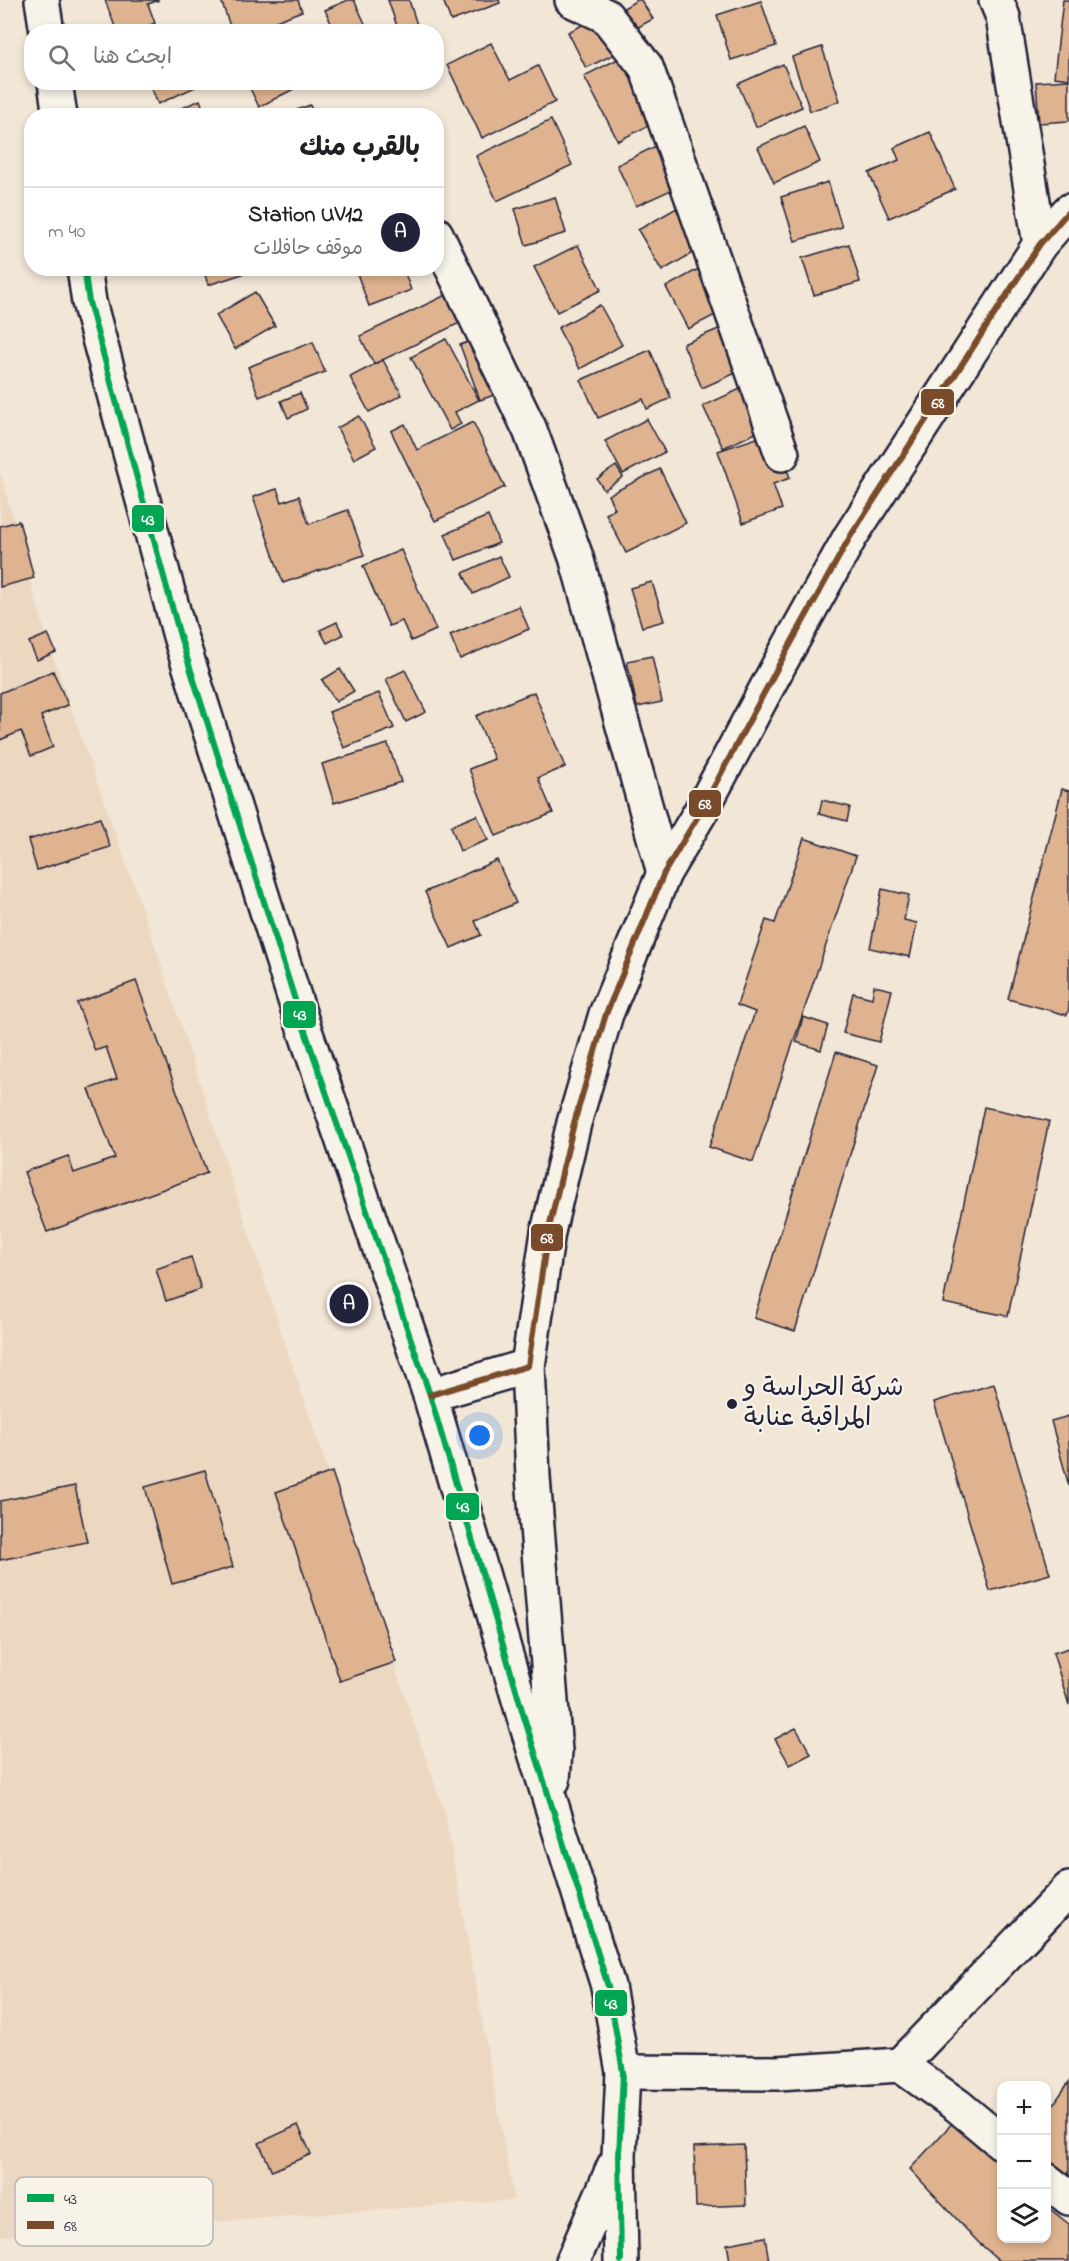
<!DOCTYPE html>
<html lang="ar">
<meta charset="utf-8">
<style>
:root{--surface:#fff;--page:#f6f6f6;--text:#202124;--muted:#757577;--line:#e0e0e0;--accent:#22223b}
body{margin:0;font-family:"Indie Flower","Playpen Sans Arabic",sans-serif;background:var(--page);color:var(--text);direction:rtl}
.controls{position:absolute;right:18px;bottom:18px;display:grid;overflow:hidden;border-radius:12px;box-shadow:0 3px 9px #0003}
.controls button{width:54px;height:54px;display:grid;place-items:center;padding:0;border:0;border-bottom:2px solid var(--line);background:var(--surface);color:var(--text);font:30px sans-serif}
.you{position:absolute;left:480px;top:1436px;width:21px;height:21px;margin:-15px;border:4px solid #fff;border-radius:50%;background:#1a73e8;box-shadow:0 0 0 9px #1a73e833}
.badge{display:grid;place-items:center;width:39px;height:39px;border-radius:50%;background:var(--accent);color:#fff;font-size:20px;font-weight:700}
.pin{position:absolute;translate:-50% -50%;border:3px solid #fff;box-shadow:0 2px 6px #0006}
.list{margin:0;padding:0;list-style:none}
h2{display:flex;justify-content:space-between;align-items:center;height:78px;margin:0;padding:0 24px;font-size:26px}
h2 small{font-size:20px;font-weight:400;color:var(--muted)}
.list li{display:grid;grid-template-columns:39px 1fr auto;gap:18px;align-items:center;box-sizing:border-box;height:90px;padding:0 24px;border-top:2px solid var(--line)}
.list b{display:block;font-size:22px;white-space:nowrap}
.list p{margin:0;font-size:20px;white-space:nowrap;color:var(--muted)}
.list em{font-size:20px;font-style:normal;color:var(--muted)}
.icon{flex:none;width:33px;height:33px;fill:none;stroke:currentColor;stroke-width:2;stroke-linecap:round;stroke-linejoin:round}
.map{position:relative;flex:none;width:1069px;height:2261px;overflow:hidden;direction:ltr}
.search{position:absolute;background:var(--surface);box-shadow:0 3px 9px #0003;left:24px;top:24px;width:420px;height:66px;display:flex;align-items:center;gap:15px;box-sizing:border-box;padding:0 21px;border-radius:24px;color:var(--muted);font-size:22px}
.panel{position:absolute;background:var(--surface);box-shadow:0 3px 9px #0003;left:24px;top:108px;width:420px;height:168px;border-radius:24px;direction:rtl}
.map>svg:first-child{display:block}
.built{fill:#ecd7c1}
.building{fill:#dfb38f;stroke:#22223b;stroke-width:1.5}
.lines{fill:none;stroke-linecap:round;stroke-linejoin:round}
.minor-casing{stroke:#22223b;stroke-width:38}
.minor{stroke:#f7f3e8;stroke-width:33}
.bus-1-casing{stroke:#f7f3e8;stroke-width:10}
.bus-2-casing{stroke:#f7f3e8;stroke-width:10}
.bus-1{stroke:#00a651;stroke-width:6}
.bus-2{stroke:#7a4b2a;stroke-width:6}
.poi-dot{fill:#22223b;stroke:#f7f3e8;stroke-width:2}
.labels{text-anchor:middle;dominant-baseline:central;stroke-width:4.5;stroke-linejoin:round;paint-order:stroke}
.poi-label{font-size:26px;fill:#22223b;stroke:#f7f3e8;text-anchor:start}
.key{fill:#f7f3e8;stroke:#b7b4b4;stroke-width:1.5}
.key-label{font-size:16px;fill:#22223b}
.line-badge{stroke:#f7f3e8;stroke-width:2}
.badge-label{font-size:16px;text-anchor:middle;font-weight:bold;fill:#fff}
</style>
<div class="map">
<svg width="1069" height="2261" viewBox="0 0 1069 2261">
<rect width="100%" height="100%" fill="#f2e6d6"/>
<filter id="ink" filterUnits="userSpaceOnUse"><feTurbulence type="fractalNoise" baseFrequency=".0167" numOctaves="2"/><feDisplacementMap in="SourceGraphic" scale="12" xChannelSelector="R" yChannelSelector="G"/><feConvolveMatrix kernelMatrix="1 2 1 2 8 2 1 2 1" color-interpolation-filters="sRGB"/></filter>
<g filter="url(#ink)">
<!-- built -->
<path class="built" d="M0 472 48 643 153 940 295 1374 445 1814 514 2200 114 2229 0 2236Z"/>
<!-- building -->
<g class="building">
<path d="M105 0H159L148 4 155 23 134 32H117Z"/>
<path d="M221 0H298L302 11 247 32H232Z"/>
<path d="M348 0H354L369 32H335L325 10Z"/>
<path d="M388 0H409L418 28 408 32H399Z"/>
<path d="M443 0H499L500 3 451 21Z"/>
<path d="M637 0H641L653 19 631 31 619 11Z"/>
<path d="M1063 0H1069V79L1054 77Z"/>
<path d="M761 1 776 46 731 60 717 15Z"/>
<path d="M609 12 627 48 586 68 568 32Z"/>
<path d="M491 43 510 80 538 66 555 102 482 138 447 65Z"/>
<path d="M822 47 840 101 810 111 792 57Z"/>
<path d="M626 55 658 121 618 141 584 76Z"/>
<path d="M783 64 802 107 756 127 738 84Z"/>
<path d="M1069 80V121L1039 123 1036 82Z"/>
<path d="M149 82H201L202 84 158 104Z"/>
<path d="M247 82H307L259 107Z"/>
<path d="M200 100 206 116H163Z"/>
<path d="M310 105 314 116H281Z"/>
<path d="M551 120 572 165 497 201 476 156Z"/>
<path d="M804 126 820 162 774 183 758 147Z"/>
<path d="M930 132 955 189 889 218 869 173 899 160 894 148Z"/>
<path d="M660 144 680 186 636 206 617 165Z"/>
<path d="M828 182 842 227 795 241 781 197Z"/>
<path d="M555 197 566 233 526 245 515 209Z"/>
<path d="M682 205 706 245 662 271 638 230Z"/>
<path d="M849 244 860 282 814 295 802 258Z"/>
<path d="M578 245 601 290 557 312 534 267Z"/>
<path d="M702 267 725 310 688 329 666 287Z"/>
<path d="M203 268H251L252 271 208 285Z"/>
<path d="M355 268H403L411 290 369 306Z"/>
<path d="M255 292 275 326 235 349 216 315Z"/>
<path d="M450 293 464 321 374 364 360 336Z"/>
<path d="M600 305 622 345 580 369 558 328Z"/>
<path d="M728 325 747 368 702 388 683 344Z"/>
<path d="M488 335 508 390 480 400 460 345Z"/>
<path d="M446 339 479 400 455 412 461 424 450 430 411 357Z"/>
<path d="M313 342 325 372 259 397 248 367Z"/>
<path d="M650 350 671 398 647 409 643 399 598 418 581 380Z"/>
<path d="M383 360 402 395 369 412 350 377Z"/>
<path d="M749 385 769 427 723 448 703 406Z"/>
<path d="M300 393 307 409 288 418 281 401Z"/>
<path d="M359 416 376 447 354 459 337 428Z"/>
<path d="M647 419 665 452 623 474 605 441Z"/>
<path d="M473 422 505 487 435 521 391 431 405 424 417 450Z"/>
<path d="M775 432 790 478 773 484 782 509 743 523 718 451Z"/>
<path d="M616 466 623 477 604 490 597 479Z"/>
<path d="M660 469 686 523 626 553 606 514 615 509 608 495Z"/>
<path d="M277 489 282 502 299 496 309 524 348 510 364 555 283 583 253 497Z"/>
<path d="M488 516 499 543 456 560 445 534Z"/>
<path d="M19 521 34 578 0 587V526Z"/>
<path d="M401 550 436 630 411 641 402 621 389 626 363 566Z"/>
<path d="M499 556 509 577 473 594 463 573Z"/>
<path d="M652 582 664 621 642 627 630 588Z"/>
<path d="M519 606 529 629 460 659 450 635Z"/>
<path d="M337 622 343 635 327 643 320 630Z"/>
<path d="M48 634 56 652 37 660 29 642Z"/>
<path d="M652 656 662 702 637 707 627 661Z"/>
<path d="M340 669 354 691 336 702 322 680Z"/>
<path d="M405 670 426 712 406 722 386 679Z"/>
<path d="M53 671 68 705 41 716 53 747 31 756 21 731 0 740V693Z"/>
<path d="M534 692 565 767 538 778 553 813 496 836 469 769 494 759 476 716Z"/>
<path d="M379 693 394 728 344 748 329 712Z"/>
<path d="M388 744 401 782 334 803 322 764Z"/>
<path d="M1062 789 1069 791V1008L1067 1015 1008 999Z"/>
<path d="M822 800 850 807 847 821 819 814Z"/>
<path d="M477 815 488 840 460 851 451 826Z"/>
<path d="M100 818 110 847 37 870 28 840Z"/>
<path d="M804 838 856 856 753 1162 709 1147 755 1012 737 1005 766 920 775 923Z"/>
<path d="M497 860 516 903 475 921 481 935 451 948 425 892Z"/>
<path d="M882 889 909 895 904 920 917 923 910 957 870 948Z"/>
<path d="M136 981 207 1173 47 1232 24 1172 68 1156 74 1173 115 1158 89 1089 117 1079 106 1047 95 1051 77 1003Z"/>
<path d="M874 986 892 990 879 1042 843 1033 853 993 872 998Z"/>
<path d="M803 1017 828 1025 821 1050 796 1042Z"/>
<path d="M836 1052 878 1065 795 1331 754 1318Z"/>
<path d="M984 1107 1049 1121 1008 1316 943 1303Z"/>
<path d="M191 1257 201 1289 166 1301 156 1269Z"/>
<path d="M994 1384 1050 1574 990 1591 934 1402Z"/>
<path d="M1069 1416V1486L1051 1421Z"/>
<path d="M205 1470 233 1567 172 1584 145 1487Z"/>
<path d="M332 1472 396 1662 340 1681 276 1492Z"/>
<path d="M75 1486 87 1542 0 1560V1501Z"/>
<path d="M1069 1648V1705L1053 1653Z"/>
<path d="M796 1728 811 1754 790 1765 775 1739Z"/>
<path d="M1069 2082V2179L1046 2161V2115Z"/>
<path d="M955 2120 1002 2166V2238H1046V2206L1069 2224V2261H1000L978 2242 910 2169Z"/>
<path d="M298 2125 311 2154 272 2171 259 2143Z"/>
<path d="M744 2145 746 2205 696 2207 694 2147Z"/>
<path d="M765 2237 769 2261H730L727 2244Z"/>
</g>
<g class="lines">
<!-- minor casing -->
<g class="minor-casing">
<g id="minor">
<path d="M42 0 47 32"/>
<path d="M572 0 606 16 646 67 782 454"/>
<path d="M996 0 1003 17 1040 244"/>
<path d="M55 82 60 116"/>
<path d="M436 234 530 430 576 557 664 873"/>
<path d="M84 268 89 302 180 636 302 1022 430 1395 524 1717 608 1986 623 2072 619 2156 621 2261"/>
<path d="M528 1366 533 1477 555 1751 553 1780"/>
<path d="M430 1395 528 1366 548 1232 574 1123 606 1014 664 873 701 811 780 663 850 537 1040 244 1069 211"/>
<path d="M900 2065 958 2106 1002 2143"/>
<path d="M623 2072 778 2073 900 2065 1069 1889"/>
<path d="M1046 2180 1069 2198"/>
<path d="M573 2261 614 2166"/>
</g>
</g>
<!-- minor -->
<use href="#minor" class="minor"/>
<!-- bus-1 casing -->
<g class="bus-1-casing">
<path id="bus-1" d="M84 268 89 302 180 636 302 1022 430 1395 524 1717 608 1986 623 2072 619 2156 621 2261"/>
</g>
<!-- bus-2 casing -->
<g class="bus-2-casing">
<path id="bus-2" d="M430 1395 528 1366 548 1232 574 1123 606 1014 664 873 701 811 780 663 850 537 1040 244 1069 211"/>
</g>
<!-- bus-1 -->
<use href="#bus-1" class="bus-1"/>
<!-- bus-2 -->
<use href="#bus-2" class="bus-2"/>
</g>
</g>
<!-- markers -->
<circle class="poi-dot" cx="732" cy="1404" r="6"/>
<g class="labels">
<!-- poi labels -->
<g class="poi-label">
<text x="744" y="1389">شركة الحراسة و<tspan x="744" dy="30">المراقبة عنابة</tspan></text>
</g>
</g>
<!-- legend -->
<rect x="15" y="2177" width="198" height="69" rx="9" class="key"/>
<rect x="27" y="2194" width="27" height="8" fill="#00a651"/>
<rect x="27" y="2221" width="27" height="8" fill="#7a4b2a"/>
<g class="key-label">
<text x="64" y="2204">43</text>
<text x="64" y="2231">68</text>
</g>
<g class="line-badge">
<rect x="920" y="388" width="35" height="28" rx="6" fill="#7a4b2a"/>
<rect x="131" y="504" width="34" height="29" rx="6" fill="#00a651"/>
<rect x="688" y="789" width="34" height="29" rx="6" fill="#7a4b2a"/>
<rect x="282" y="1000" width="35" height="29" rx="6" fill="#00a651"/>
<rect x="530" y="1223" width="34" height="29" rx="6" fill="#7a4b2a"/>
<rect x="445" y="1492" width="35" height="29" rx="6" fill="#00a651"/>
<rect x="594" y="1989" width="34" height="28" rx="6" fill="#00a651"/>
</g>
<g class="badge-label">
<text x="938" y="408">68</text>
<text x="148" y="525">43</text>
<text x="705" y="809">68</text>
<text x="300" y="1020">43</text>
<text x="547" y="1243">68</text>
<text x="463" y="1512">43</text>
<text x="611" y="2009">43</text>
</g>
</svg>
<div class="controls">
<button>+</button>
<button>−</button>
<button><svg class="icon" aria-label="layers" viewBox="0 0 24 24"><path d="M12 4l9 5-9 5-9-5zM3 14l9 5 9-5"/></svg></button>
</div>
<div class="you"></div>
<div class="pin badge" style="left:349px;top:1304px">A</div>
<div class="search"><svg class="icon" aria-label="search" viewBox="0 0 24 24"><circle cx="10" cy="10" r="6"/><path d="M15 15l6 6"/></svg>ابحث هنا</div>
<section class="panel">
<h2>بالقرب منك<small></small></h2>
<ul class="list">
<li><span class="badge">A</span><div><b>Station UV12</b><p>موقف حافلات</p></div><em>40 m</em></li>
</ul>
</section>
</div>
